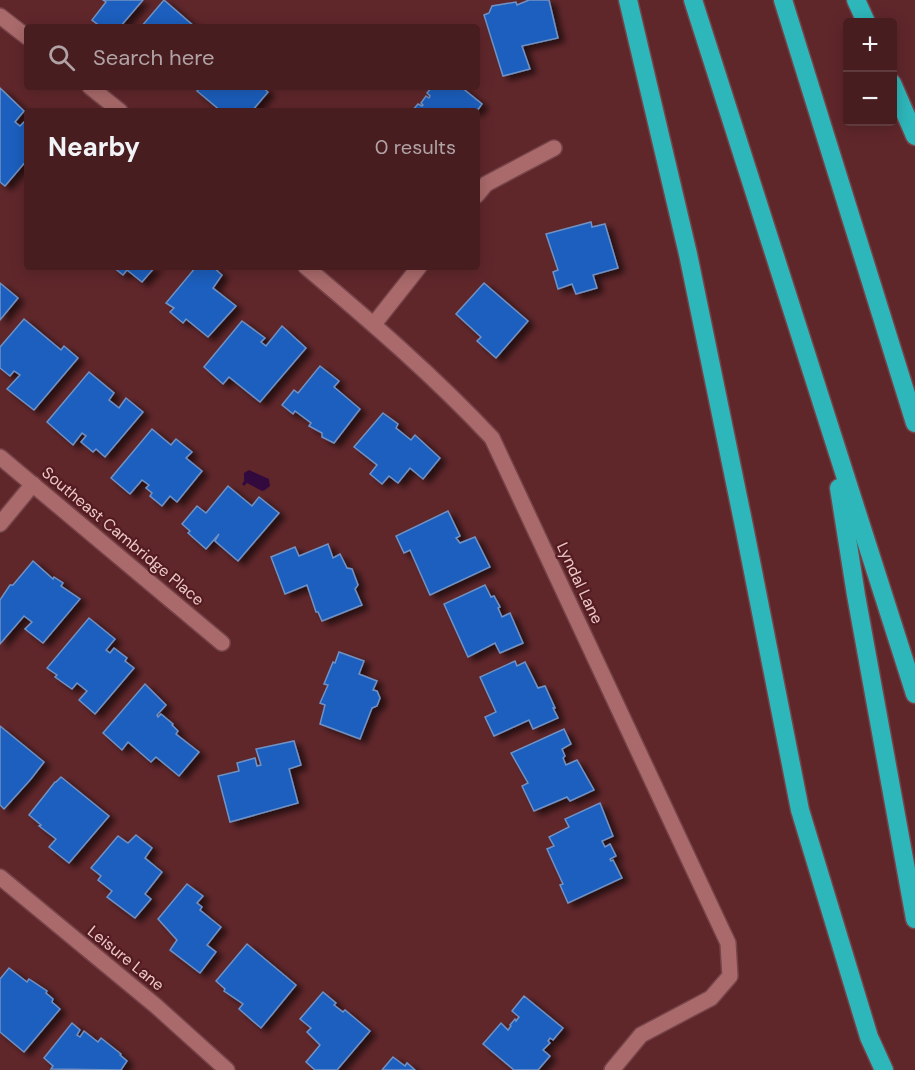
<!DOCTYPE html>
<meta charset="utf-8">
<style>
:root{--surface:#481d20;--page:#522a2d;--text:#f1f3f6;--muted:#b1a2a5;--line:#603b3e}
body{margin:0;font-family:"DM Sans",sans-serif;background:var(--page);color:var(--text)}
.controls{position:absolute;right:18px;top:18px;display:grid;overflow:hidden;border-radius:6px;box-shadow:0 3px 15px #0003}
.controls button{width:54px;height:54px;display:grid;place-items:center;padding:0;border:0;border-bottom:2px solid var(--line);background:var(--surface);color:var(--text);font:30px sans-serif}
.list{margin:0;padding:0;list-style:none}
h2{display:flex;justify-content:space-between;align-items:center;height:78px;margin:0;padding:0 24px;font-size:26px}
h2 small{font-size:20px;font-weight:400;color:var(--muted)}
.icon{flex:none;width:33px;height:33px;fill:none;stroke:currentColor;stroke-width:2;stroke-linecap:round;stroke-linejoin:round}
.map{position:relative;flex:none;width:915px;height:1070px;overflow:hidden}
.search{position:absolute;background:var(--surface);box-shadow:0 3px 15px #0003;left:24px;top:24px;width:456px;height:66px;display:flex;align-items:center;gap:15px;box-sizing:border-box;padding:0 21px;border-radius:6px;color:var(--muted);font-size:22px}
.panel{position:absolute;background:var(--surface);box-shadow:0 3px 15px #0003;left:24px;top:108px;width:456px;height:162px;border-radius:6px}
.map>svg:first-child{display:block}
.water{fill:#330a3e}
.building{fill:#1b5fbe;stroke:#7192c4;stroke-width:1.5;filter:url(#shadow)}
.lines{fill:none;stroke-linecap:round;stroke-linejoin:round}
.minor-casing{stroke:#754449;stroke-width:18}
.highway-casing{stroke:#754449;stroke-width:21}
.minor{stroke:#aa6a6b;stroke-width:15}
.highway{stroke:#2eb7bb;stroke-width:18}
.labels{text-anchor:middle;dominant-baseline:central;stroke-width:4.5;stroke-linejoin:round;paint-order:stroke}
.street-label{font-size:16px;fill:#ecc8c8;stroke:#541c21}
</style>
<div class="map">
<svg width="915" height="1070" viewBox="0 0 915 1070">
<defs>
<filter id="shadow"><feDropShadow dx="6" dy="4" stdDeviation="3" flood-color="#0009"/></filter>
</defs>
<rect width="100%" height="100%" fill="#60272b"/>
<!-- water -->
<path class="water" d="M249 470 269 479 270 486 265 490 262 491 247 483 244 486 242 484 244 481V473Z"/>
<!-- building -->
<g class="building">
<path d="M103 0H143L120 27H101L92 20 106 2Z"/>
<path d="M164 0 195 27H141Z"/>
<path d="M529 0H549L558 38 522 46 530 69 503 76 484 15 489 13 492 6 516 2 517 5Z"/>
<path d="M201 87H262L268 92 252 111H221L197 91Z"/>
<path d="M432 87H461L482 104 477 111H412L418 104 422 106 423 105 421 103 426 96 429 98 430 96 427 93Z"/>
<path d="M0 88 24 111 15 122 20 126 24 122 27 125V160L5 186 0 182Z"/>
<path d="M591 222 592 227 605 224 618 268 593 275 597 288 576 294 572 284 558 289 553 272 558 270 546 234Z"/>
<path d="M113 267H155L142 282 127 270 123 275Z"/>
<path d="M196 267H213L222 275 213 288 236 306 208 337 186 319 183 323 170 312 174 308 166 303Z"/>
<path d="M0 283 18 298 0 320Z"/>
<path d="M484 283 528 321 496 358 477 341 481 337 456 314Z"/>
<path d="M24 319 61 350 64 346 78 358 34 410 7 389 20 375 14 371 10 376 0 368V347Z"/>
<path d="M242 321 265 338 261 342 266 346 282 326 306 348 260 402 229 377 223 384 204 367Z"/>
<path d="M320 366 339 381 334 387 360 409 334 443 322 437V433L309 426 311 423 295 411 293 414 282 405 294 390 298 393Z"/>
<path d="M89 372 114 393 109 400 119 408 126 398 143 412 105 457 96 449 93 452 81 442 86 436 82 433 73 445 47 422Z"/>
<path d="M383 413 398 424 396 428 411 440 415 435 440 458 423 479 410 468 398 483 389 476 382 484 370 474 377 465 354 447Z"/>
<path d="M152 429 171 445 176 439 192 452 186 458 202 471 177 502 170 496 162 506 150 496 152 493 146 488 149 485 142 480 130 494 111 478Z"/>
<path d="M228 486 252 506 259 497 279 513 238 561 215 541 219 534 206 549 188 533 190 531 182 524 197 506 206 513Z"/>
<path d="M448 511 460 536 456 538 460 543 475 537 490 567 430 595 410 550 404 553 396 536Z"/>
<path d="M328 544 333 558 340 554 347 568 352 569 358 585 355 589 362 605 322 621 318 612H316L307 585 285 594 271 557 295 547 299 556Z"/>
<path d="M33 561 53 579 54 577 63 583 61 586 80 599 43 643 25 629 32 622 24 616 0 644V600L10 585H13Z"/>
<path d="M485 585 491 597 494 596 500 607 498 608 502 617 510 613 523 643 500 653 495 643 468 657 444 604Z"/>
<path d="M89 618 115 639 106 650 110 653 114 648 127 658 125 661 134 668 95 714 79 700 87 691 77 683 72 689 55 677 57 675 47 668Z"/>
<path d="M339 652 364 661 359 674 377 681 373 690 377 691 380 698 377 706 372 708 360 739 320 724 325 705 320 703 328 685 324 684 333 662 335 663Z"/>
<path d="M515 661 517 666 525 662 538 688 545 686 555 708H553L558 718 533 729 529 720 494 736 485 717 496 712 480 677Z"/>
<path d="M145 684 166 705 157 715 158 717 161 714 173 724 172 725 178 731 176 734 199 752 179 776 156 757 151 762 128 742 122 750 103 733Z"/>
<path d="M0 726 44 762 31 779 4 809 0 805Z"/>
<path d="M564 729 571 744 562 749 565 756 563 758 566 765 577 760 594 790 570 801 567 797 534 811 522 786 528 783 511 753Z"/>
<path d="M294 741 301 765 289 769 298 803 230 822 218 776 239 771 237 763 255 758 257 766 261 765 256 749Z"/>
<path d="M61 777 109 816 69 863 49 847 56 839 39 826 41 825 29 815 55 782H56Z"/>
<path d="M600 803 613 836 602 841 605 847 610 844 616 856 610 859 611 861 613 860 622 878 568 903 560 885 563 884 547 849 554 846 549 837 569 827 565 819Z"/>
<path d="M136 835 152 848 145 858 162 872 145 894 151 899 135 918 107 897 112 891 98 880 101 876 91 868 118 836 128 843Z"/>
<path d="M187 884 203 896 197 903 202 907 200 910 221 927 207 945 216 952 200 973 170 950 177 940 158 919Z"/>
<path d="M247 944 296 985 261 1028 239 1009 243 1004 224 991 225 989 216 981Z"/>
<path d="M9 968 27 982 29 979 47 991 46 993 53 999 52 1002 60 1009 24 1052 0 1032V979Z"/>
<path d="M323 992 336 1003 334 1005 343 1012 345 1010 370 1031 337 1070H315L306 1062 320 1045 307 1032 311 1028 300 1019Z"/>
<path d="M524 996 563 1028 553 1040 550 1038 548 1041 550 1043 543 1050 550 1056 538 1070H514L483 1044 501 1023 508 1030 511 1026 510 1025 515 1019 516 1021 519 1017 512 1011Z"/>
<path d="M72 1023 80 1030 77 1035 80 1037 84 1031 98 1042 101 1038 121 1054 120 1055 127 1061 121 1070 51 1069 53 1066 44 1058Z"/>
<path d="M393 1057 405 1066 407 1063 415 1070H382Z"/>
</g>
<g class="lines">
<!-- minor casing -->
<g class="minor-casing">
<g id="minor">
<path d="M0 16 27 37"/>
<path d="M90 87 120 111"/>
<path d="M477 195 486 184 554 148"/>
<path d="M306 267C370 321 434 376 492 438L728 943 730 976 711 998 641 1035 612 1070"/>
<path d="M374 324 419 267"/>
<path d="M0 457 222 643"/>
<path d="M0 524 33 484"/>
<path d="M0 877 156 1006 227 1070"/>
</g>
</g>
<!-- highway casing -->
<g class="highway-casing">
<g id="highway">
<path d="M628 0 688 254 745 531 800 810 869 1037 884 1070"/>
<path d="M693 0 915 694"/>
<path d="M783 0 915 423"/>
<path d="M856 0 866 22"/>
<path d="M892 83 915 136"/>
<path d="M839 488 856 595 915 919"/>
</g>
</g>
<!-- minor -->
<use href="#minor" class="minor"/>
<!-- highway -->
<use href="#highway" class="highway"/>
</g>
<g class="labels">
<!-- street labels -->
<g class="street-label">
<text transform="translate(123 536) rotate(40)">Southeast Cambridge Place</text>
<text transform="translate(580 583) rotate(65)">Lyndal Lane</text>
<text transform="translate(126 958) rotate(39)">Leisure Lane</text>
</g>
</g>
</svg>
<div class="controls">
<button>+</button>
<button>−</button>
</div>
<div class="search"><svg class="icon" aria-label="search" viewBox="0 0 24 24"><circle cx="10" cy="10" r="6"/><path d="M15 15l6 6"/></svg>Search here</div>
<section class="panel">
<h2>Nearby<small>0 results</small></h2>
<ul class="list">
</ul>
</section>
</div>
